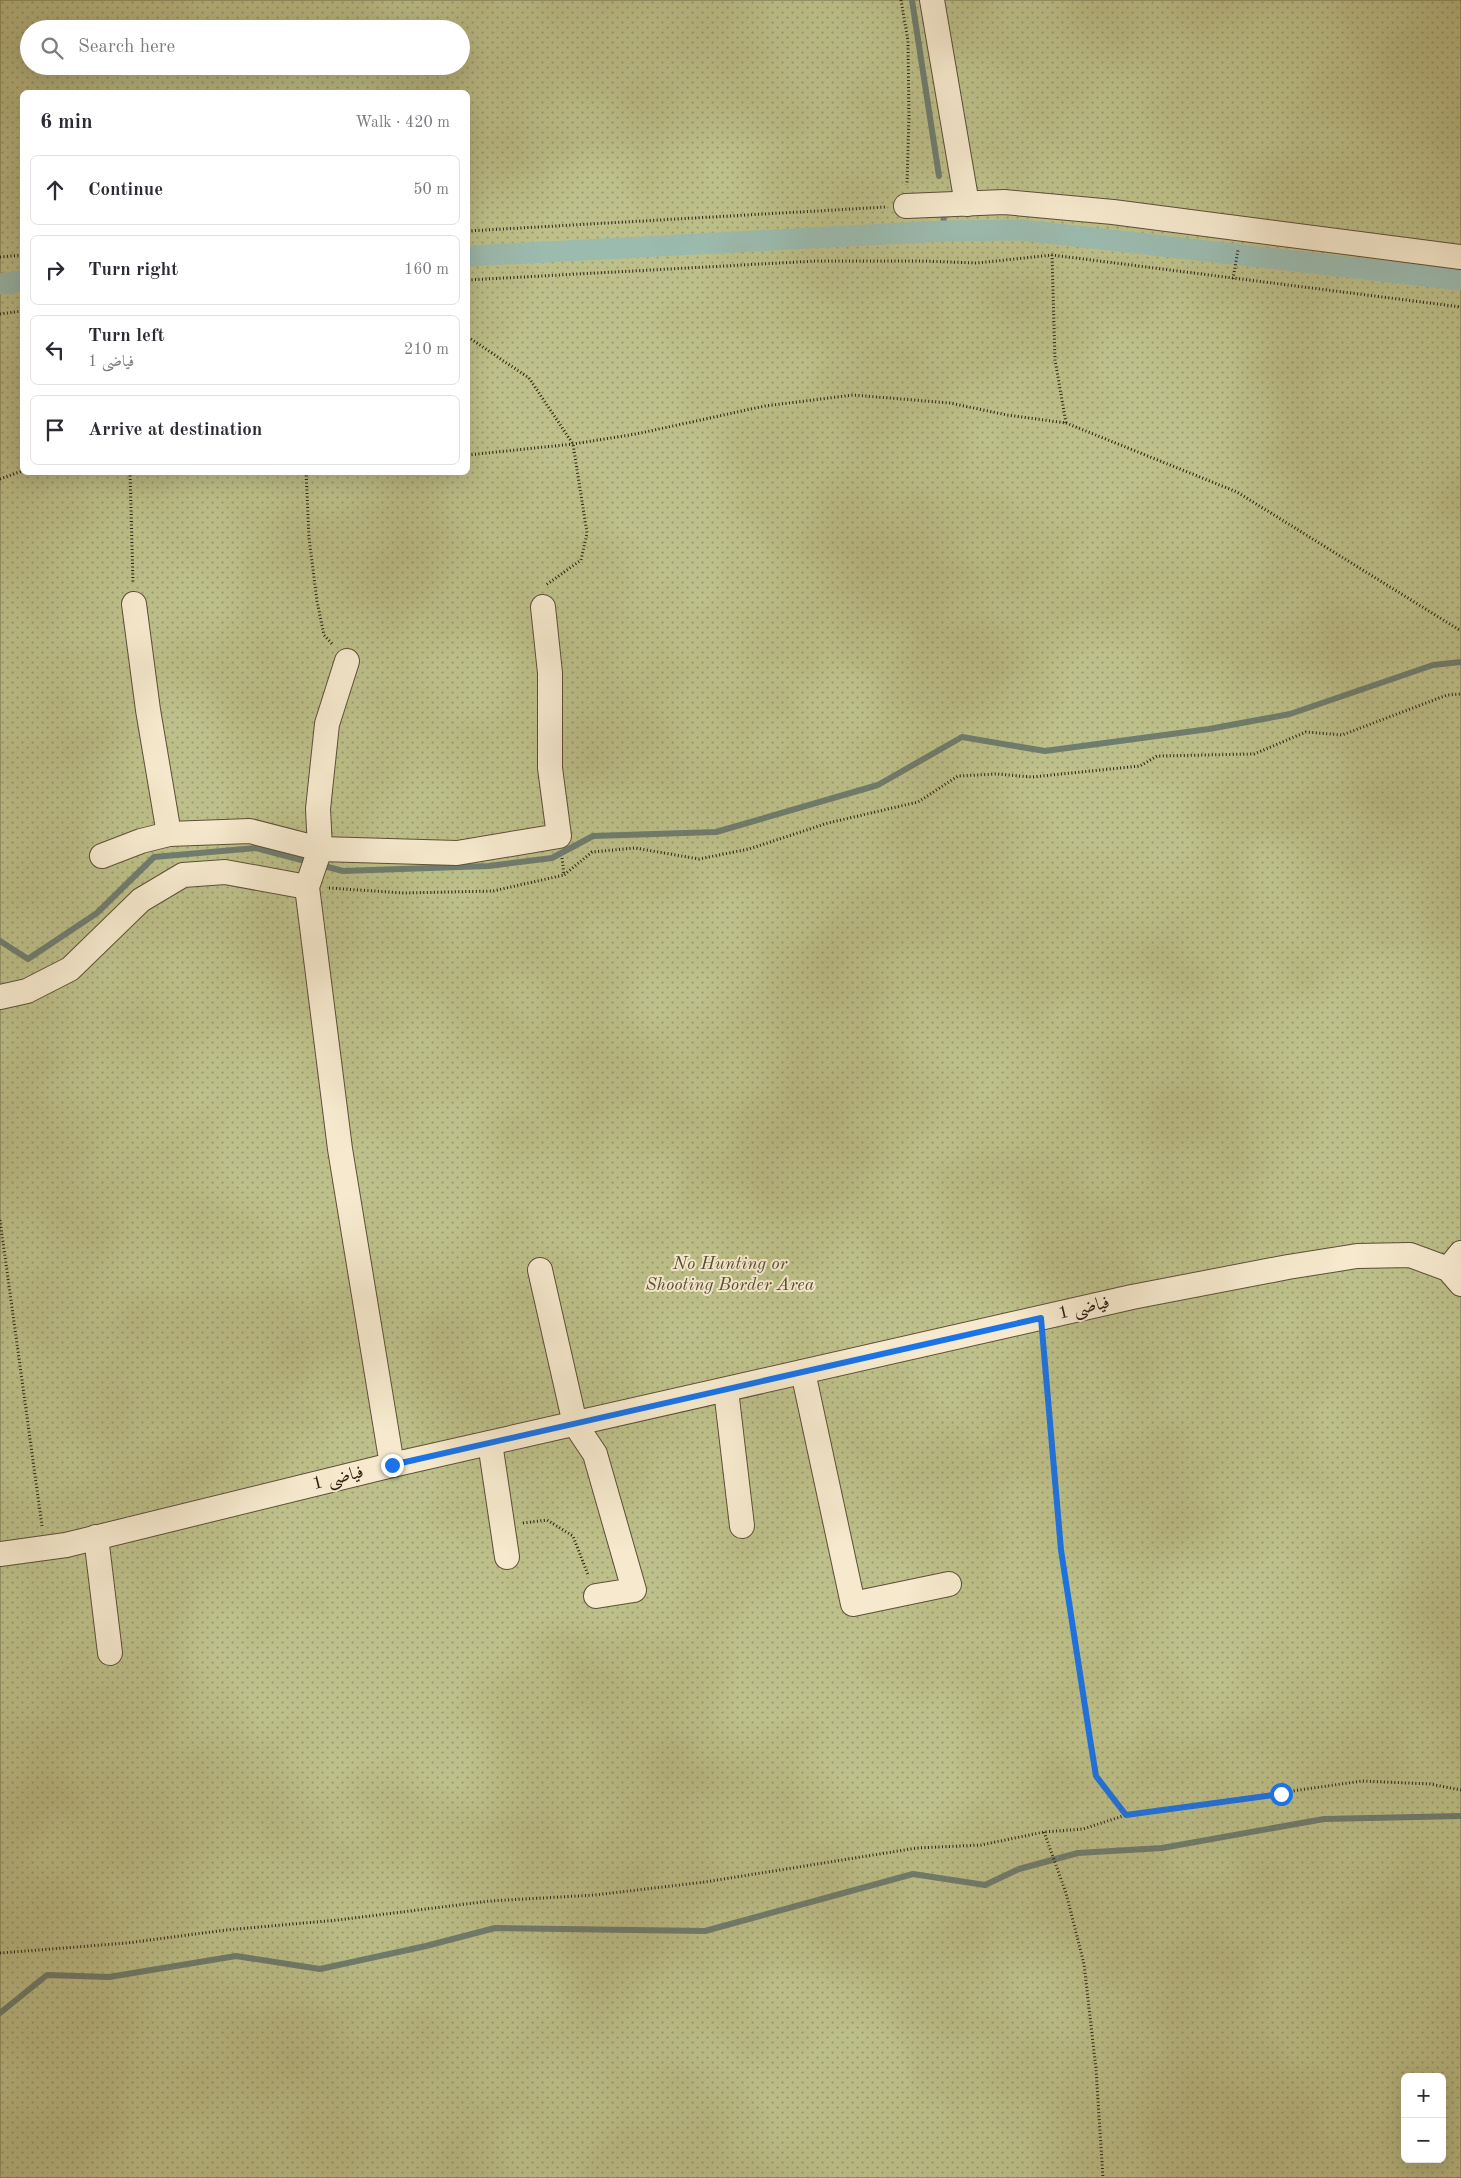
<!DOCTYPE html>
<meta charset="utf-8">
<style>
:root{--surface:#fff;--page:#f7f7f7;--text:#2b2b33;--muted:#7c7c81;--line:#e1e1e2}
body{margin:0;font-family:"Old Standard TT",Amiri,serif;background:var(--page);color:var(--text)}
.controls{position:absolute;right:15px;bottom:15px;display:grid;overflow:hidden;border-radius:8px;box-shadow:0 5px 20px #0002}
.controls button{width:45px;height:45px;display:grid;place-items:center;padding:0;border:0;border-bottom:1px solid var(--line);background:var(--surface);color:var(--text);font:25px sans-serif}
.stop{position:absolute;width:15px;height:15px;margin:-11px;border:4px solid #1a73e8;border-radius:50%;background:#fff}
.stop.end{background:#1a73e8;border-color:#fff;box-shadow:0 1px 5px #0008}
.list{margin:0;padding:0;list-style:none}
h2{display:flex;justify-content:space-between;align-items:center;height:65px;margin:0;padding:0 20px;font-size:21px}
h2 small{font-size:16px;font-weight:400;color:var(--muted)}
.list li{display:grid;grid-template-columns:32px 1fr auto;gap:15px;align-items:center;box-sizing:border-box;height:70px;margin:0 10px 10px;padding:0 10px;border:1px solid var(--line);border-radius:8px}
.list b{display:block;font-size:19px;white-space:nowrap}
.list p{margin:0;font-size:16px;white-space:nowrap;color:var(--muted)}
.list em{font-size:16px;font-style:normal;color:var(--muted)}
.icon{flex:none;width:28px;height:28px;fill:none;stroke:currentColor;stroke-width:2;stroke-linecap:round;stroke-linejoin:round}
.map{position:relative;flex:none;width:1461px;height:2178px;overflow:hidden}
.search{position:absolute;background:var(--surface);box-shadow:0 5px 20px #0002;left:20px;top:20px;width:450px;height:55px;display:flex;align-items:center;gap:12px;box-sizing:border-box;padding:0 18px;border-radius:28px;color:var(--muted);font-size:19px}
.panel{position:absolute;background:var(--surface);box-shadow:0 5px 20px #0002;left:20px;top:90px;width:450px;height:385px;border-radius:8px}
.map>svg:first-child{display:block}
.park{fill:url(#park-dots);stroke:#75704d;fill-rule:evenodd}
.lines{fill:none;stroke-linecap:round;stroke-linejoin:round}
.stream{stroke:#6f7d6f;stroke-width:6}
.canal{stroke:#9bbbaf;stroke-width:21}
.minor-casing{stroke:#5e4e38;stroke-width:26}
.path{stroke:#2d1f10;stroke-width:3;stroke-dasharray:1 2.5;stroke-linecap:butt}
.minor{stroke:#f6e9cd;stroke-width:24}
.route{stroke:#1a73e8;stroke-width:6}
.labels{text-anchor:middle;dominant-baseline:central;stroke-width:4;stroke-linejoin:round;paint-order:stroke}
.park-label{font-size:18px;font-style:italic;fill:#584f35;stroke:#f6e9cd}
.street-label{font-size:18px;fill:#2d1f10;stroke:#f6e9cd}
</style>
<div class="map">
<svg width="1461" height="2178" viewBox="0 0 1461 2178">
<defs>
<pattern id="park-dots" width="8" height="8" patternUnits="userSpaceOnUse" patternTransform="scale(1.25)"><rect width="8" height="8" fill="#bdc08a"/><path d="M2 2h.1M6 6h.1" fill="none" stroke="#9a9b6f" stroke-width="1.8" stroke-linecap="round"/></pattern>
</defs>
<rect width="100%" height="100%" fill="#f1ddb2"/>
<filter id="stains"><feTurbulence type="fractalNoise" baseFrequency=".004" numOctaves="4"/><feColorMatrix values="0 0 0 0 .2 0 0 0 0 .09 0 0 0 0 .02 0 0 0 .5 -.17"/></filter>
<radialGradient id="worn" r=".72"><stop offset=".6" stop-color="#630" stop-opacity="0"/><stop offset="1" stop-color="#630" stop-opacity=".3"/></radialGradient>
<!-- park -->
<path class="park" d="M0 0H1461V2178H0ZM29 29H461V66H29ZM22 92H468V472H22ZM1405 2077H1442V2159H1405Z"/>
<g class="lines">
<!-- stream -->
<g class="stream">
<path d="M912 0 939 176"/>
<path d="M943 214 945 231"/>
<path d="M0 941 28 959 97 913 154 857 256 848 343 871 489 866 552 858 593 836 716 832 878 785 962 737 1045 751 1209 729 1290 714 1433 665 1461 662"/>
<path d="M0 2013 47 1975 109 1977 236 1956 320 1969 426 1946 495 1928 705 1931 913 1874 985 1885 1019 1869 1078 1853 1162 1848 1324 1819 1461 1816"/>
</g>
<!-- canal -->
<g class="canal">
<path d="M468 256 945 231 1022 230 1461 280"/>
<path d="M0 284 22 281"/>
</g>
<!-- minor casing -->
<g class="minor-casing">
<g id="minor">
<path d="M932 0 967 204"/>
<path d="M906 206 1004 202 1113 212 1461 257"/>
<path d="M134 604 148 710 169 834 250 831 320 849 457 853 559 836 550 768V673L543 607"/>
<path d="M347 661 327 724 318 809 320 849 307 887 340 1149 392 1465"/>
<path d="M102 856 141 841 169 834"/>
<path d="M0 997 27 991 70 969 141 900 183 875 225 872 307 887"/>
<path d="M1448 1269 1461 1253"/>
<path d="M540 1270 575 1424 595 1454 634 1590 596 1596"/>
<path d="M803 1372 853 1604 949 1584"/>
<path d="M726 1390 742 1526"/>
<path d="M490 1443 507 1557"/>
<path d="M96 1537 110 1653"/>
<path d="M0 1554 66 1545 392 1465 1132 1297 1288 1267 1357 1256 1410 1255 1448 1269 1461 1284"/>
</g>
</g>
<!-- path -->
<g class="path">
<path d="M901 0 908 41 909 116 907 185"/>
<path d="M468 231 886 207"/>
<path d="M0 257 22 255"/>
<path d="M1233 279 1238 250"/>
<path d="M468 280 816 261H924L977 263 1052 255 1461 307"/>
<path d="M0 314 22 311"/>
<path d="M468 337 529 378 573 444 587 533 581 560 546 585"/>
<path d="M1066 423 1237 492 1461 631"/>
<path d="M468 455 573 444 636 434 765 406 853 395 950 403 1007 415 1066 423 1055 360 1052 255"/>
<path d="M130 472 133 584"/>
<path d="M306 472 309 538 317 601 324 635 333 645"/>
<path d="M0 479 22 471"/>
<path d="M562 858 564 875 592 852 635 848 699 859 749 849 828 823 918 802 958 776 997 774 1032 777 1140 766 1157 756 1254 754 1306 732 1342 735 1447 695 1461 694"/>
<path d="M329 888 404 893 493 891 564 875"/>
<path d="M0 1220 42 1526"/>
<path d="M1043 1340 1061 1550 1096 1776 1126 1815 1362 1781 1430 1784 1461 1790"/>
<path d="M523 1523 547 1520 573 1536 588 1575"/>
<path d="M1044 1832 1066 1893 1084 1964 1096 2069 1103 2178"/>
<path d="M0 1953 127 1943 226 1930 338 1920 490 1901 595 1895 705 1882 917 1848 981 1845 1044 1832 1083 1829 1126 1815"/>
</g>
<!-- minor -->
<use href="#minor" class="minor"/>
</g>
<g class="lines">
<!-- route -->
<path class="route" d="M392 1465 1041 1318 1061 1550 1090 1739 1096 1776 1126 1815 1281 1794"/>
</g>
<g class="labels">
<!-- park labels -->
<g class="park-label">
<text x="730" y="1264">No Hunting or<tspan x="730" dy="21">Shooting Border Area</tspan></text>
</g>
<!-- street labels -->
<g class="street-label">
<text transform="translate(1084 1308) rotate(-13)">فیاضی 1</text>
<text transform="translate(338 1478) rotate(-14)">فیاضی 1</text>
</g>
</g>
<rect width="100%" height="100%" filter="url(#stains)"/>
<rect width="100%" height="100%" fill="url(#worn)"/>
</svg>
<div class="controls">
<button>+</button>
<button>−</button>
</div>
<div class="stop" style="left:1281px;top:1794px"></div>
<div class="stop end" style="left:392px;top:1465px"></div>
<div class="search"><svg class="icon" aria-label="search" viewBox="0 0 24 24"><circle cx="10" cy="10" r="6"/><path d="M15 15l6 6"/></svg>Search here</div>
<section class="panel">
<h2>6 min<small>Walk · 420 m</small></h2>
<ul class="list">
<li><svg class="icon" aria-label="ahead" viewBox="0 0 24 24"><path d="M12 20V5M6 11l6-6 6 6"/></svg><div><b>Continue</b></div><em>50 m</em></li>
<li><svg class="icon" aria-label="right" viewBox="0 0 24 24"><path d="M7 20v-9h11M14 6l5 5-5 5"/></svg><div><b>Turn right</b></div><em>160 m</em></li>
<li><svg class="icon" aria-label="left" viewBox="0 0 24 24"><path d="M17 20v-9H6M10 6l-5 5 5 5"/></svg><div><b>Turn left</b><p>فیاضی 1</p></div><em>210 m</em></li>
<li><svg class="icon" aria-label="arrive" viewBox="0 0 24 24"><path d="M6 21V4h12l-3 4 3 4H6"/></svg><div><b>Arrive at destination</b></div></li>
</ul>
</section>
</div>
